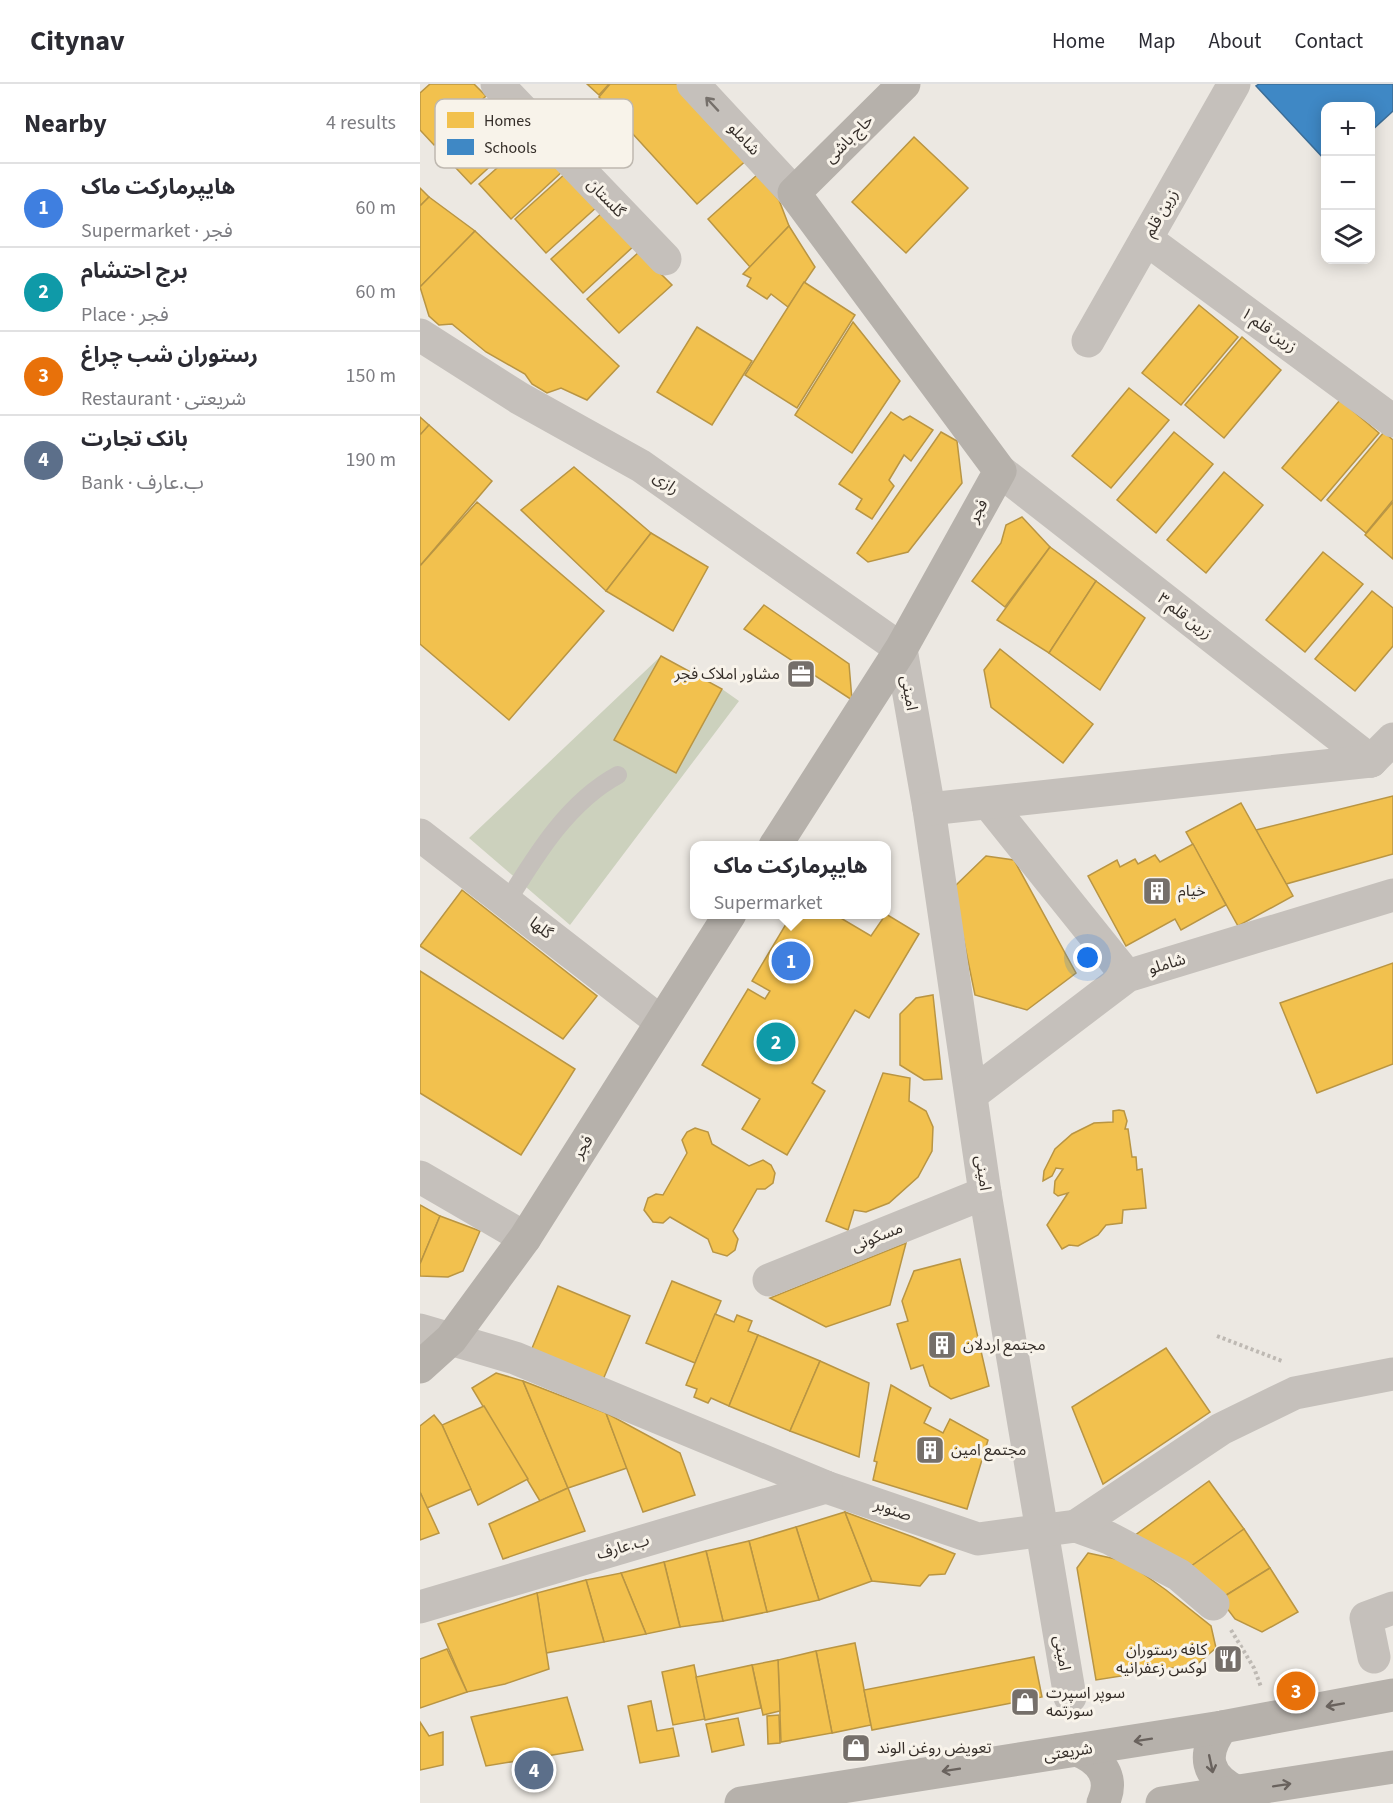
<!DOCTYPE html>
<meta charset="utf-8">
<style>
:root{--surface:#fff;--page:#f7f7f7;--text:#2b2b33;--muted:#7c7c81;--line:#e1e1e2;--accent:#0b8043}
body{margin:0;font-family:"Source Sans 3","Noto Sans Arabic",sans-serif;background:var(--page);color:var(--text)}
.controls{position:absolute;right:18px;top:18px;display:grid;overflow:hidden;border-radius:12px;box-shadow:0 3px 15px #0003}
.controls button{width:54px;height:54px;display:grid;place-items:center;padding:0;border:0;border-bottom:2px solid var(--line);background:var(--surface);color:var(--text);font:30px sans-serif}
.you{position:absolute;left:668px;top:874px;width:21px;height:21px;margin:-15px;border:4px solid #fff;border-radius:50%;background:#1a73e8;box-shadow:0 0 0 9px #1a73e833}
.badge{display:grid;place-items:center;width:39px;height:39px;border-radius:50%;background:var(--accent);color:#fff;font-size:20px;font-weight:700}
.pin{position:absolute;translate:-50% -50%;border:3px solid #fff;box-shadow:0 2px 6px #0006}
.popup{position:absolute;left:270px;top:757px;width:201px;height:78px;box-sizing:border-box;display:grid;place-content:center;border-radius:12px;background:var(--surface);filter:drop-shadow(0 2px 4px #0005);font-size:20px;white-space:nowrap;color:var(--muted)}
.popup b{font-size:22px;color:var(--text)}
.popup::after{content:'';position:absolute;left:50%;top:100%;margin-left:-12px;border:12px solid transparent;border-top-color:var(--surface)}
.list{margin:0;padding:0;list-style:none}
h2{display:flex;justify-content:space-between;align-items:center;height:78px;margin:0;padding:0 24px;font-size:26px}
h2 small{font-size:20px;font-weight:400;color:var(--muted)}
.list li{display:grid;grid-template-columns:39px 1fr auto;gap:18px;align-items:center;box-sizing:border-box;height:84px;padding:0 24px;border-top:2px solid var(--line)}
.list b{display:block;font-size:22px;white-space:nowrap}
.list p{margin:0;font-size:20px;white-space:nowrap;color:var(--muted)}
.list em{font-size:20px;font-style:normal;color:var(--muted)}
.icon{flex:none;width:33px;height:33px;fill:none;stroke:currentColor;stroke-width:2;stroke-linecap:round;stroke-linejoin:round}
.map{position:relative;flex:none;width:973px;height:1719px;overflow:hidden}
header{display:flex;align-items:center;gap:36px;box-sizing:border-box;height:84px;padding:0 30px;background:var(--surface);border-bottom:2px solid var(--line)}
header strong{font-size:28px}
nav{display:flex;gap:33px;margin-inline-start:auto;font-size:21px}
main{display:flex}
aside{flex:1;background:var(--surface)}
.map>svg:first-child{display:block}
.green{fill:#ccd1bd}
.homes{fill:#f2c14e;stroke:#b99543;stroke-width:1.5}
.schools{fill:#3f88c5;stroke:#3c6d96;stroke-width:1.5}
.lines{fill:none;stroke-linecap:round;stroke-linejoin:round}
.path{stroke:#beb9b3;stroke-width:4;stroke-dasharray:3 3;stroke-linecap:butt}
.lane{stroke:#c5c0bb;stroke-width:18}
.street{stroke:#c5c0bb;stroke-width:33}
.secondary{stroke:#b6b1ab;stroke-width:33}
.oneway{stroke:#76706b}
.oneway2{stroke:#69625d}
.labels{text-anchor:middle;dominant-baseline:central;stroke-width:6;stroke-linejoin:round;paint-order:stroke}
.street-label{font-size:16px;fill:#352e29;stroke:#f8f3ea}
.poi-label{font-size:16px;fill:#352e29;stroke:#f8f3ea;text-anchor:start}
.key{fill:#f8f3ea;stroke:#beb8b0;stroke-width:1.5}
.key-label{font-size:16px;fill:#352e29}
</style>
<header>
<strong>Citynav</strong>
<nav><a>Home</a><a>Map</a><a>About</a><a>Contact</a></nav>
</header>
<main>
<aside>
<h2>Nearby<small>4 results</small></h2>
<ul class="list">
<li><span class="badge" style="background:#3f7fe0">1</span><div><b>هایپرمارکت ماک</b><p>Supermarket · فجر</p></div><em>60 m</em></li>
<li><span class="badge" style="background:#0f9aa8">2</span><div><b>برج احتشام</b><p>Place · فجر</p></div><em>60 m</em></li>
<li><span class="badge" style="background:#e8710a">3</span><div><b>رستوران شب چراغ</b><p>Restaurant · شریعتی</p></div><em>150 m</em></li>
<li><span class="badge" style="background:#5c6f8a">4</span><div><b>بانک تجارت</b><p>Bank · ب.عارف</p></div><em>190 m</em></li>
</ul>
</aside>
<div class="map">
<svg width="973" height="1719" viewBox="0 0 973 1719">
<rect width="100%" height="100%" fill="#ece8e2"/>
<!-- green -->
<path class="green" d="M241 572 195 656 256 689 302 605 319 617 150 841 49 754Z"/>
<!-- homes -->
<g class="homes">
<path d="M10 0H54L66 12 14 61 0 46V9Z"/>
<path d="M167 0H189L179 11Z"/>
<path d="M190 0H259L329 74 277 120 179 13Z"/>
<path d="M71 19 104 51 51 100 19 66Z"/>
<path d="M494 53 548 104 486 169 432 118Z"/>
<path d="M111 54 144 86 91 135 59 100Z"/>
<path d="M147 88 179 121 126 169 95 135Z"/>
<path d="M337 91 359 116 369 142 330 183 288 135Z"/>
<path d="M0 104 9 113 0 122Z"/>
<path d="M9 113 55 147 0 203V122Z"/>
<path d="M183 128 216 160 163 209 131 175Z"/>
<path d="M369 142 395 183 368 223 351 210 347 215 327 202 331 194 323 190Z"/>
<path d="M55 147 199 282 167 316 141 304 127 309 112 300 105 290 66 268 32 240 19 241 9 232 0 203Z"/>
<path d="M219 168 252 201 199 249 167 215Z"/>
<path d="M384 198 435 231 377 324 325 291Z"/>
<path d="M779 221 818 253 761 321 722 289Z"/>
<path d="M433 238 480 297 432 369 375 331Z"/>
<path d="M277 243 332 277 292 341 237 308Z"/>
<path d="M822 253 861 286 804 354 765 321Z"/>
<path d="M709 304 749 336 691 404 652 372Z"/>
<path d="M920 316 959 349 901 417 862 384Z"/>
<path d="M471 328 483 336 490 332 513 346 491 377 484 371 469 396 474 402 452 435 436 425 442 415 419 400Z"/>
<path d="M0 333 9 341 0 351Z"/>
<path d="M9 341 72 397 0 482V351Z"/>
<path d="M521 348 537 357 542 399 488 468 448 478 437 469Z"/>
<path d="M754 348 793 380 736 449 697 416Z"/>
<path d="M964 348 973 356V416L946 449 907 416Z"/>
<path d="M154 383 231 449 186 507 101 426Z"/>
<path d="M804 388 843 421 786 489 747 456Z"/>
<path d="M57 418 184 527 89 636 0 560V482Z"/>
<path d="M973 418V475L945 451Z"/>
<path d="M602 433 630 463 585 523 552 497 581 459 586 441Z"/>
<path d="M231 449 288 483 253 547 186 507Z"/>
<path d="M630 463 676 497 629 569 577 536Z"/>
<path d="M903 468 943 500 885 568 846 536Z"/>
<path d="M676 497 725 534 680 606 629 569Z"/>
<path d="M952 507 973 524V562L935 607 895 575Z"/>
<path d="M344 521 429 580 432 616 324 545Z"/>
<path d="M580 565 673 640 643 679 571 623 564 586Z"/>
<path d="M241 572 302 605 256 689 194 656Z"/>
<path d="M973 712V770L866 800 836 746Z"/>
<path d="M821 719 873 812 818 842 766 748Z"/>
<path d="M773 760 806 821 761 846 755 835 706 862 668 792 697 776 700 783 715 775 718 780 735 771 740 778Z"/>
<path d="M566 772 594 776 656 889 607 926 555 911 533 804Z"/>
<path d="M42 806 177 912 143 955 0 862Z"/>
<path d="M372 830H414L451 852 466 830 499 850 449 934 435 926 392 999 405 1007 367 1071 322 1045 340 1015 282 981 328 905 345 915 350 907 332 897Z"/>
<path d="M973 879V980L897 1009 860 919Z"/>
<path d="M0 887 155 985 101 1071 0 1009Z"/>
<path d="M513 911 522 995 504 996 480 981V930L496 914Z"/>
<path d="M463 989 490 994 489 1017 506 1027 513 1043 512 1067 498 1093 469 1119 446 1128 434 1126 428 1146 406 1137Z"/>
<path d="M699 1026 704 1027 707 1037 705 1045H708L712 1073H716L717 1086 722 1085 726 1124 703 1126 702 1139 686 1141 678 1151 658 1162 649 1161 642 1165 627 1141 648 1109 638 1112 634 1109 635 1097 643 1085 636 1084 632 1092 623 1097 624 1087 635 1065 652 1050 674 1039 693 1038V1027Z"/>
<path d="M275 1044 288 1048 292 1060 329 1082 343 1076 351 1081 355 1089 353 1099 345 1105H337L313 1147 318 1155 315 1166 307 1172 293 1168 288 1155 250 1133 243 1139 233 1138 224 1126 228 1114 236 1110 243 1111 267 1069 262 1056 267 1048Z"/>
<path d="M0 1121 20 1132 0 1180Z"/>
<path d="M20 1132 60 1147 43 1187 28 1193 0 1192V1180Z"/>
<path d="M486 1159 470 1221 406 1243 350 1214Z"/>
<path d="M540 1175 569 1302 531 1315 510 1302 503 1281 491 1285 477 1240 488 1237 482 1217 494 1187Z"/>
<path d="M252 1197 301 1217 275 1279 226 1259Z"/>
<path d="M138 1202 210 1232 182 1298 110 1269Z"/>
<path d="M295 1230 314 1238 317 1231 332 1237 328 1247 338 1251 309 1322 291 1314 288 1319 274 1313 277 1305 266 1301Z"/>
<path d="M338 1251 400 1277 370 1347 309 1322Z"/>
<path d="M746 1264 790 1328 683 1400 652 1323Z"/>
<path d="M400 1277 449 1299 439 1373 370 1347Z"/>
<path d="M76 1289 103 1297 148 1404 120 1417 52 1304Z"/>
<path d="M103 1297 186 1329 207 1384 148 1404Z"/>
<path d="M471 1301 511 1324 504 1339 523 1349 530 1335 568 1356 547 1425 453 1396 457 1378 454 1377Z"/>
<path d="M64 1322 108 1395 58 1421 22 1341Z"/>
<path d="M186 1329 260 1369 275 1411 223 1428Z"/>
<path d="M14 1331 22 1341 51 1405 7 1424 0 1408V1342Z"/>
<path d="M789 1397 824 1445 767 1485 714 1452Z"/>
<path d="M148 1404 165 1447 83 1475 69 1440Z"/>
<path d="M0 1408 19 1449 0 1456Z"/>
<path d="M425 1428 452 1497 399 1516 376 1443Z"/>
<path d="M425 1428 493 1453 535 1470 525 1490 509 1491 500 1502 452 1497Z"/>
<path d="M376 1443 399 1516 347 1528 329 1457Z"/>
<path d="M824 1445 850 1484 800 1515 767 1485Z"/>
<path d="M329 1457 347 1528 303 1537 286 1467Z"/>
<path d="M286 1467 303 1537 260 1543 244 1478Z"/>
<path d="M668 1469 705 1477 746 1506 791 1542 796 1564 777 1580 676 1596 657 1484Z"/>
<path d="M244 1478 260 1543 226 1550 201 1489Z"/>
<path d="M850 1484 878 1528 842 1548 815 1535 800 1515Z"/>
<path d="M201 1489 226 1550 184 1558 166 1496Z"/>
<path d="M166 1496 184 1558 126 1569 117 1509Z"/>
<path d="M117 1509 129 1585 85 1600 47 1608 18 1540Z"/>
<path d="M435 1559 451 1641 412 1649 396 1567Z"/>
<path d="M27 1565 47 1608 0 1624V1575Z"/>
<path d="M396 1567 412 1649 361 1658 358 1576Z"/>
<path d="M614 1573 622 1613 452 1646 444 1606Z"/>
<path d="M358 1576 360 1627 343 1631 332 1581Z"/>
<path d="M274 1581 285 1635 253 1641 242 1588Z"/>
<path d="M332 1581 341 1624 285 1636 276 1593Z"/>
<path d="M147 1613 163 1666 66 1682 51 1633Z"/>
<path d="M231 1617 237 1647 253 1644 259 1672 220 1679 208 1622Z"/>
<path d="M359 1631 360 1659 348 1660 347 1632Z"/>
<path d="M318 1634 324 1661 292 1668 286 1640Z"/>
<path d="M0 1638 9 1652 23 1648V1681L0 1686Z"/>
</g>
<!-- schools -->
<path class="schools" d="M839 0H973V27L950 48V22H906V77L836 2Z"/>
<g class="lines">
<!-- path -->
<g class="path">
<path d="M797 1252 862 1277"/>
<path d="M811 1546 834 1584 841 1603"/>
</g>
<!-- lane -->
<path class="lane" d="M87 818C116 771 148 718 198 691"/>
<!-- street -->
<g class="street">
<path d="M77 0 245 175"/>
<path d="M273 0 374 109"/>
<path d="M726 155 973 337"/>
<path d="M0 251 99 314 221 382 481 565 509 725 565 1109 650 1613"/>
<path d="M668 257 814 0"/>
<path d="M580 387 951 677"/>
<path d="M951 677 973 655"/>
<path d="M569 720 707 892"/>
<path d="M509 725 951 677"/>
<path d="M0 751 241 938"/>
<path d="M552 1010 707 892 973 811"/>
<path d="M0 1093 105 1154"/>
<path d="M349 1196 565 1109"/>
<path d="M0 1246 95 1274 406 1403 558 1455 656 1442 689 1454 759 1491 793 1520"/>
<path d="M656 1442 801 1345 875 1309 973 1290"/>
<path d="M0 1523 406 1403"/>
<path d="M954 1573 946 1534 973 1524"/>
</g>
<!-- secondary -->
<g class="secondary">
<path d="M355 762 481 565 580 387 374 109 484 0"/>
<path d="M0 1283 31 1255 105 1154 310 830"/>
<path d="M802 1643C781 1671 786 1692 817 1708"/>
<path d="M657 1666C681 1675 695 1694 683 1719"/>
<path d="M321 1719 802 1643 973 1611"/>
<path d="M742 1719 973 1683"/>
</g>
</g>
<!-- one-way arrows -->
<defs><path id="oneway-shaft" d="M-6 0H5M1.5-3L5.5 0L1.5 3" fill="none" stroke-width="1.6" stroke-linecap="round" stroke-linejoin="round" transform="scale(1.5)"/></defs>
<use class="oneway" href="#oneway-shaft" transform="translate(292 20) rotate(-133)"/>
<g class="oneway2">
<use href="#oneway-shaft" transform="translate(915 1621) rotate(170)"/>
<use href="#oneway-shaft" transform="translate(723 1656) rotate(171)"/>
<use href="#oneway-shaft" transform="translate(791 1680) rotate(78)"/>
<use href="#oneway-shaft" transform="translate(531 1686) rotate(171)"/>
<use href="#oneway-shaft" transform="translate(862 1701) rotate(-9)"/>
</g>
<!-- icons -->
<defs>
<g id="office-square" transform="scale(1.5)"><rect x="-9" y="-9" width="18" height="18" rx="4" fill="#756f6a" stroke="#f8f3ea"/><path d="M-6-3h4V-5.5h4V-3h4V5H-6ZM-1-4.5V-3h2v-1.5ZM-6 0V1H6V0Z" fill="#fff"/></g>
<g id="building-square" transform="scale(1.5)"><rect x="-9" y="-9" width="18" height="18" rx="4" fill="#756f6a" stroke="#f8f3ea"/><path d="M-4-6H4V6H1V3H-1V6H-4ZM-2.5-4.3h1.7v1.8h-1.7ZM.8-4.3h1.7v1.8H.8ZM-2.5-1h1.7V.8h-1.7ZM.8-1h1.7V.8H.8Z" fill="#fff"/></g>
<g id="restaurant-square" transform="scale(1.5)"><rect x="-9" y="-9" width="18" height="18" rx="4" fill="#756f6a" stroke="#f8f3ea"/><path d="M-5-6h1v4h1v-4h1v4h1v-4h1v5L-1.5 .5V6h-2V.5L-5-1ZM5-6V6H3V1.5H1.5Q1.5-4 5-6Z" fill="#fff"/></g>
<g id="shop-square" transform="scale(1.5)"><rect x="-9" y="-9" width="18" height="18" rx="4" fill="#756f6a" stroke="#f8f3ea"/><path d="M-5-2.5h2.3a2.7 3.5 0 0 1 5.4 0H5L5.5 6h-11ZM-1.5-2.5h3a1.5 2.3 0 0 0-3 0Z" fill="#fff"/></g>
</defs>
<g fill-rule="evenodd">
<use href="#office-square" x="381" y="590"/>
<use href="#building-square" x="737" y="807"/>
<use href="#building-square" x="522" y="1261"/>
<use href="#building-square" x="510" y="1366"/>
<use href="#restaurant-square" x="808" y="1575"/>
<use href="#shop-square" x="605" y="1618"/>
<use href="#shop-square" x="436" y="1664"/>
</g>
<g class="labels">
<!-- street labels -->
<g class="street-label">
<text transform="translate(324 55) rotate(47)">شاملو</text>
<text transform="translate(429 55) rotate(-45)">حاج باشی</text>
<text transform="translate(186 114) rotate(46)">گلستان</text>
<text transform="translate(741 129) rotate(-60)">زرین قلم</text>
<text transform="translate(849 246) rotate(36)">زرین قلم ۱</text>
<text transform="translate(246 399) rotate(35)">رازی</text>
<text transform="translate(558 427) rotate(-61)">فجر</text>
<text transform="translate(765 532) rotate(38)">زرین قلم ۳</text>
<text transform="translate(489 609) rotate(80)">امینی</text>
<text transform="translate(121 844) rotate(38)">گلها</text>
<text transform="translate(747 880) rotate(-17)">شاملو</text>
<text transform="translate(163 1063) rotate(-58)">فجر</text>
<text transform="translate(563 1089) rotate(82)">امینی</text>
<text transform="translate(457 1153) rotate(-22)">مسکونی</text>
<text transform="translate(473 1426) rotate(19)">صنوبر</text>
<text transform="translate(203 1463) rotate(-16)">ب.عارف</text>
<text transform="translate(642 1569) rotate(80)">امینی</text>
<text transform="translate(648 1668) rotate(-9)">شریعتی</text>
</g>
<!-- poi labels -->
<g class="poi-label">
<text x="360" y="590" text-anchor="end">مشاور املاک فجر</text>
<text x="758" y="807">خیام</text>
<text x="543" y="1261">مجتمع اردلان</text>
<text x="531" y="1366">مجتمع امین</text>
<text x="787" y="1566" text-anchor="end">کافه رستوران<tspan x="787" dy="18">لوکس زعفرانیه</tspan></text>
<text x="626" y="1609">سوپر اسپرت<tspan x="626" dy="18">سورتمه</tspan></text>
<text x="457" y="1664">تعویض روغن الوند</text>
</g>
</g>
<!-- legend -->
<rect x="15" y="15" width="198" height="69" rx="9" class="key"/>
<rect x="27" y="28" width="27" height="16" fill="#f2c14e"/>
<rect x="27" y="55" width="27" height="16" fill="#3f88c5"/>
<g class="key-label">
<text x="64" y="42">Homes</text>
<text x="64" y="69">Schools</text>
</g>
</svg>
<div class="controls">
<button>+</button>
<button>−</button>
<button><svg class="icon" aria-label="layers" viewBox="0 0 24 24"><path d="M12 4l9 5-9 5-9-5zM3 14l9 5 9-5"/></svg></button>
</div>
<div class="you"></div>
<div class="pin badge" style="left:371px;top:877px;background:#3f7fe0">1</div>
<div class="popup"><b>هایپرمارکت ماک</b>Supermarket</div>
<div class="pin badge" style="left:356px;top:958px;background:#0f9aa8">2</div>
<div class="pin badge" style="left:876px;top:1607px;background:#e8710a">3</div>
<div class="pin badge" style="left:114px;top:1686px;background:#5c6f8a">4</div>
</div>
</main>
